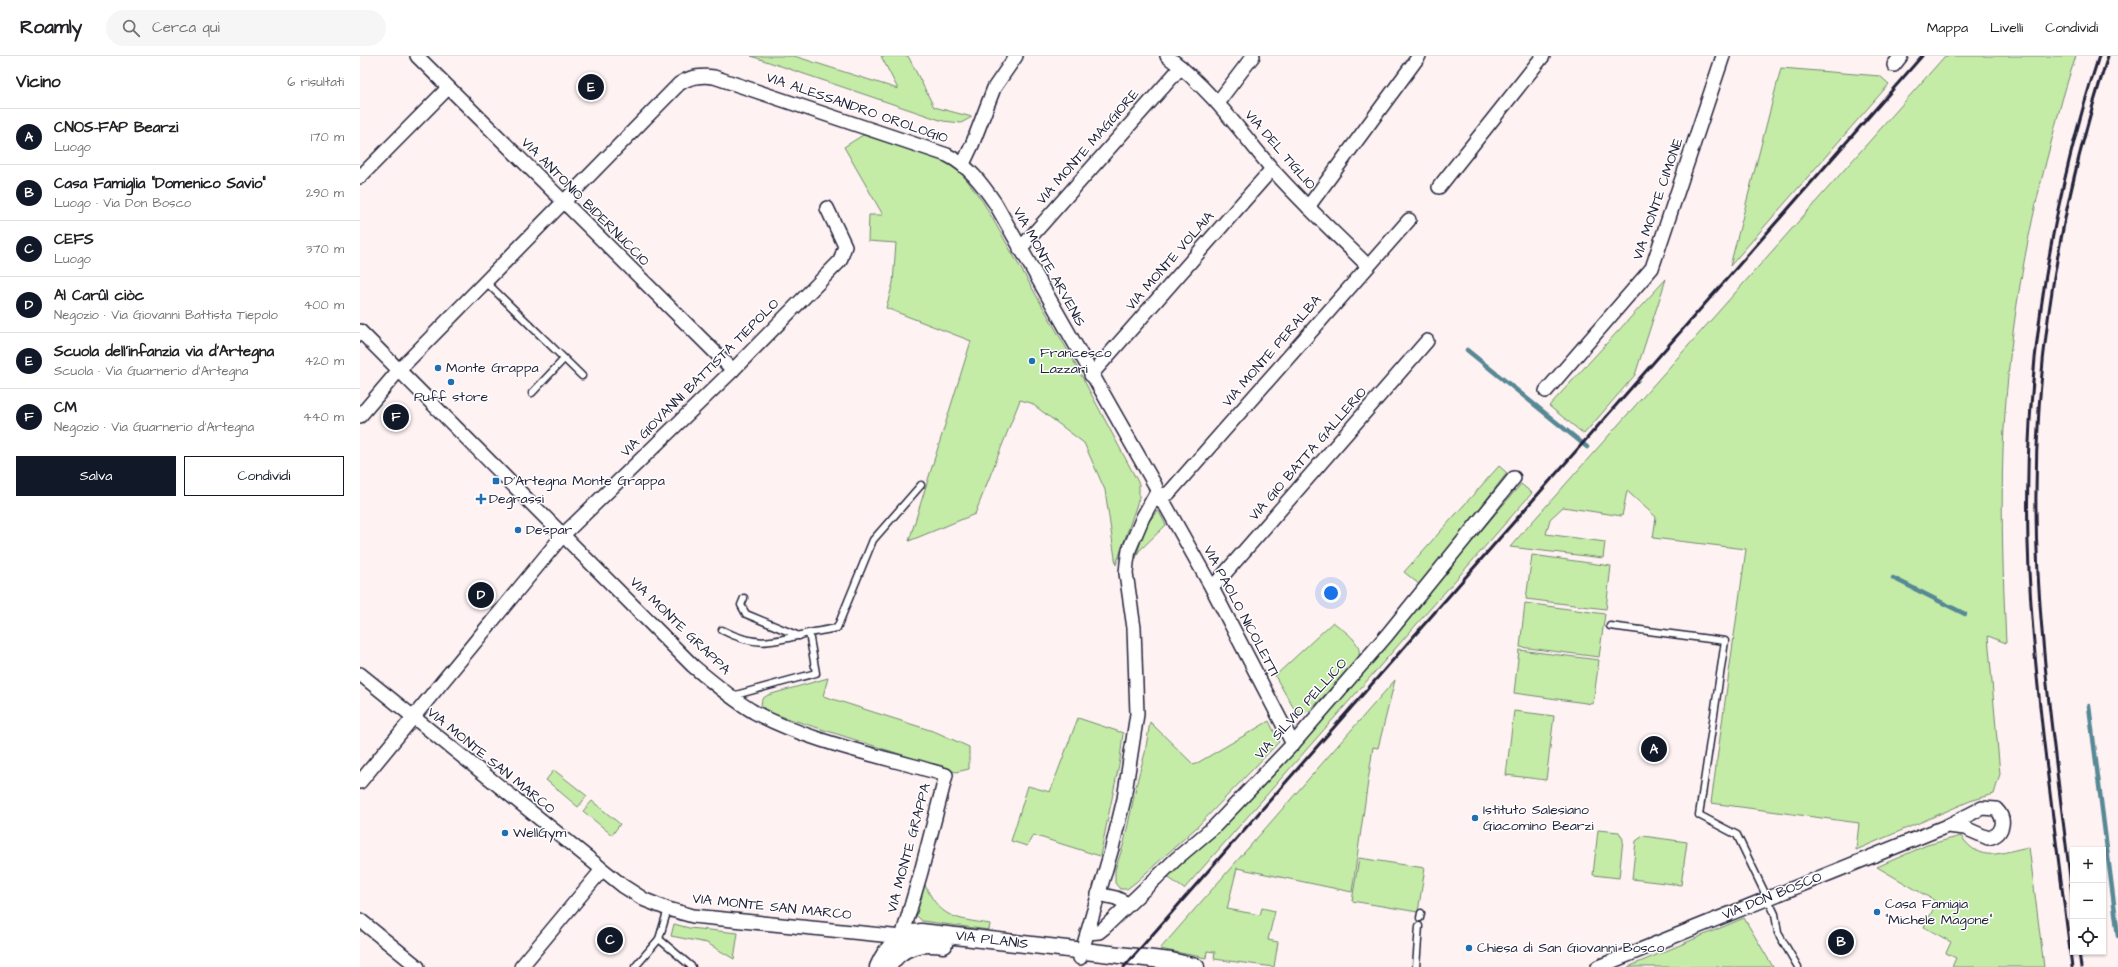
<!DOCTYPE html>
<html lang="it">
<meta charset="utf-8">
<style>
:root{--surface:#fff;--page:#f6f6f6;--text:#202124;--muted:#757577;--line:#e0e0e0;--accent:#111827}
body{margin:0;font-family:"Architects Daughter",sans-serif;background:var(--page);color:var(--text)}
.controls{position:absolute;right:12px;bottom:12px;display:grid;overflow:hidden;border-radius:0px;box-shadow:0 1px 3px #0004}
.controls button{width:36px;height:36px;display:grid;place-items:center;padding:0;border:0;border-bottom:1px solid var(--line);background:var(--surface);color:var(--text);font:20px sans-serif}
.you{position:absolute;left:971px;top:537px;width:14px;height:14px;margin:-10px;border:3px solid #fff;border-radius:50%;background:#1a73e8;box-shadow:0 0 0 6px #1a73e833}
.badge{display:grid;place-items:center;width:26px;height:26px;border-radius:50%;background:var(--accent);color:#fff;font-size:13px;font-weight:700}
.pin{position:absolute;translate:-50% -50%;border:2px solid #fff;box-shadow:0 1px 4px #0006}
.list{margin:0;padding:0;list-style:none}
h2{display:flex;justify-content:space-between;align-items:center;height:52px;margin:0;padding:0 16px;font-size:17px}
h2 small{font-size:13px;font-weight:400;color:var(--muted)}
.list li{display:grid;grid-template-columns:26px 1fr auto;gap:12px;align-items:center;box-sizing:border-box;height:56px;padding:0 16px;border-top:1px solid var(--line)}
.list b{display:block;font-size:15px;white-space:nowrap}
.list p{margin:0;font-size:13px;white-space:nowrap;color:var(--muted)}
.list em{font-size:13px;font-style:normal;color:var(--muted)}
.actions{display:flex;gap:8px;padding:12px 16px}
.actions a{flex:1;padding:9px 0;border:1px solid var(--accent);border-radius:0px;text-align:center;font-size:14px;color:var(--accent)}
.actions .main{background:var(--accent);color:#fff}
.icon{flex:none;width:22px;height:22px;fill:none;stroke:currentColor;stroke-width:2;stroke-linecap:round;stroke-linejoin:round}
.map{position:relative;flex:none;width:1758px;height:911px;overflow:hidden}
header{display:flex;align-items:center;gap:24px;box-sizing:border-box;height:56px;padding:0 20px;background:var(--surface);border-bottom:1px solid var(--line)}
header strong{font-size:19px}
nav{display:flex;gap:22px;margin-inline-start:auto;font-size:14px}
.search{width:280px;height:36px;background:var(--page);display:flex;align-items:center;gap:10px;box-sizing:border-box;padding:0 14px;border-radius:22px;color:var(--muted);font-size:15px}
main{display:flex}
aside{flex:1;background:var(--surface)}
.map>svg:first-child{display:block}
.green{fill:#c4eca7;stroke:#738771}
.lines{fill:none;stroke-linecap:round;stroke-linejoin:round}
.stream{stroke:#578895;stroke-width:4.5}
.service-casing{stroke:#22223b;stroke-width:9}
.minor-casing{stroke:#22223b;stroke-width:16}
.tertiary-casing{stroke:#22223b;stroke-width:19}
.service{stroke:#fff;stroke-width:6}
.minor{stroke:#fff;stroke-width:13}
.tertiary{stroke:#fff;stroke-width:16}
.rail{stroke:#22223b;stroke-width:3}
.poi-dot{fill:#1f6fb2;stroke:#fff;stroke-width:1.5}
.labels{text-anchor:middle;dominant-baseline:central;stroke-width:3;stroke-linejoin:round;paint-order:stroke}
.street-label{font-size:14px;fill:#22223b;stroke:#fff}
.poi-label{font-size:14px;fill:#22223b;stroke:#fff;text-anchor:start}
</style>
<header>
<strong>Roamly</strong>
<div class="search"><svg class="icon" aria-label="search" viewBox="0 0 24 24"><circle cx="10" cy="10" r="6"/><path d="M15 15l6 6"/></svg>Cerca qui</div>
<nav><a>Mappa</a><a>Livelli</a><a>Condividi</a></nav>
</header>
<main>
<aside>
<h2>Vicino<small>6 risultati</small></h2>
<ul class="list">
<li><span class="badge">A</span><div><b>CNOS-FAP Bearzi</b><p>Luogo</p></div><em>170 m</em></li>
<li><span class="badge">B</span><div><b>Casa Famiglia &quot;Domenico Savio&quot;</b><p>Luogo · Via Don Bosco</p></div><em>290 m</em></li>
<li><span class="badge">C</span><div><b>CEFS</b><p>Luogo</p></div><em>370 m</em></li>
<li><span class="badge">D</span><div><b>Al Carûl ciòc</b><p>Negozio · Via Giovanni Battista Tiepolo</p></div><em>400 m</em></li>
<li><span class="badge">E</span><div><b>Scuola dell'infanzia via d'Artegna</b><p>Scuola · Via Guarnerio d'Artegna</p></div><em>420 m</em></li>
<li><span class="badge">F</span><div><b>CM</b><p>Negozio · Via Guarnerio d'Artegna</p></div><em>440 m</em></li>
</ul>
<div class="actions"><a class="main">Salva</a><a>Condividi</a></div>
</aside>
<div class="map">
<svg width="1758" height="911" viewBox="0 0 1758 911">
<rect width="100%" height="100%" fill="#fff2f2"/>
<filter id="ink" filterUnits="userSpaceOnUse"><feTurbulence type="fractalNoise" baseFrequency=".025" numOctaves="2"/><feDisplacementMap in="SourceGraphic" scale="8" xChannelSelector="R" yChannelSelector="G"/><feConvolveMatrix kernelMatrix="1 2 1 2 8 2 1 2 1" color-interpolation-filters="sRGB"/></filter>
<g filter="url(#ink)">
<!-- green -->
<g class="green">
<path d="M391 0H434L538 33 521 0H548L574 51 612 61 601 67 583 65Z"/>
<path d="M1585 0H1716C1706 28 1698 58 1691 87 1664 187 1647 290 1643 394 1641 458 1643 522 1646 587L1628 580 1640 718 1634 738 1610 745 1496 794 1499 767 1351 747 1386 493 1293 482 1296 461 1267 435 1262 460 1203 451 1190 463 1186 478 1245 486 1243 502 1150 491Z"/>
<path d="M1421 12 1520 20 1529 28 1370 210Z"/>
<path d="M503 79 577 101 598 112 623 146 712 302 779 428V442L756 509 745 434 724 387 671 347 660 344 615 458 549 485 611 285 526 252 533 227 536 187 508 185 509 159H523L484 91Z"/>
<path d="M1306 223 1275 319 1224 378 1189 350Z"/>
<path d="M1139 410 1147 417 1060 529 1044 516Z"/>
<path d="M1161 428 1172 437 824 833 805 819 1028 584Z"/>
<path d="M798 454 806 469 779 495 775 504 786 469Z"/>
<path d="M1172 499 1251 510 1246 553 1166 543Z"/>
<path d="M1165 547 1245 558 1239 601 1160 591Z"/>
<path d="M973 566C984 575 1002 585 999 601L950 655 939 657 933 651 915 620Z"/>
<path d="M1159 594 1239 604 1233 648 1154 637Z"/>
<path d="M468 622 463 640 576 676 609 691V713L596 716 408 656 401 649 402 643 408 639Z"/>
<path d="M1035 624 1018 692 1013 691 992 836 877 812 867 853 900 859 902 852 915 855 908 884 918 886 914 911 854 903 855 896 847 895 846 902 800 893Z"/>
<path d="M1154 655 1194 660 1186 724 1146 719Z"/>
<path d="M718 662 763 677 760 704 740 800 673 779 667 790 651 785 668 730 690 736Z"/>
<path d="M909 665 919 686 838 770 776 826 767 833H760L755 827V814L764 787 778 722 785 697 790 666 834 709Z"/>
<path d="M194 714 227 740 218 751 186 724Z"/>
<path d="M232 745 260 768 252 779 223 755Z"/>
<path d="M1238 774 1259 776 1263 783 1259 822 1233 819Z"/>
<path d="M1283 780 1327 786 1321 829 1272 823 1276 785Z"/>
<path d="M1601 780C1621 809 1640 796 1669 791L1684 911H1592L1596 902 1586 897 1591 886 1564 871 1577 846 1517 811 1567 789Z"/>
<path d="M999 802 1065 812 1058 856 992 845Z"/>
<path d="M563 825C580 862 592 862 630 868L629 874 562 865 556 859V854Z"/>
<path d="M1384 862 1413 911H1268Z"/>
<path d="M314 868 329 872 378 877 374 903 347 887 311 880Z"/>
</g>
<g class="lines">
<!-- stream -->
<g class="stream">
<path d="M1107 294 1227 391"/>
<path d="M1533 522 1605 558"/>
<path d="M1729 650 1758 880"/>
</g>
<!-- service casing -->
<g class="service-casing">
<g id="service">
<path d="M125 225 222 320"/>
<path d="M172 337 204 303"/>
<path d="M384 542 381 549 386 558 439 580"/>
<path d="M1250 570 1365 585 1339 759 1377 779 1415 858 1418 877 1438 911"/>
<path d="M362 574C397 592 412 586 449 577L456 617 372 640"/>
<path d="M449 577 477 572 513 484 561 429"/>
<path d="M1060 862 1061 857"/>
<path d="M299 883 332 911"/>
<path d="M275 911 299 883 308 853"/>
<path d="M1056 911 1059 870"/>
</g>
</g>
<!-- minor casing -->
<g class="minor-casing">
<g id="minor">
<path d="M57 0 373 314"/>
<path d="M807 0C851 34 877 71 912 113 942 147 976 178 1008 210"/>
<path d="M1534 9 1541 0"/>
<path d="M858 46 893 0"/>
<path d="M603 108 612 89 634 32 656 0"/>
<path d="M0 121 88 32"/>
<path d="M1079 131 1183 0"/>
<path d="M948 151 1059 0"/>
<path d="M660 193 821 11"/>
<path d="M0 275 333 610C352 626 372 643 394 656 448 686 526 701 586 719L561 816 542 881 333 860 308 853 285 844 263 830 0 618"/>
<path d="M731 319 912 113"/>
<path d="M1186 335 1292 212 1363 0"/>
<path d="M0 360 39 314 319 28C330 20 341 19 354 21L587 99C609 110 622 128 635 147L795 429 797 436 783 461 769 494 767 507 766 517 774 572 777 658 764 743 752 792 720 902"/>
<path d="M796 441 809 437 1049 164"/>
<path d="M796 441 806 450 852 532 933 688"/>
<path d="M852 532 1067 285"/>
<path d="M0 726 203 479 373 314 480 205 485 190 467 152"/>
<path d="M738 838 756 842 768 848"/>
<path d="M0 864 58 911"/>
<path d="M727 877 739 876 744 872 816 803 855 770 933 688 1027 579 1154 422"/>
<path d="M161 911 241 815"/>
<path d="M1238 911 1587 770 1622 752 1636 753C1647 764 1643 779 1628 782L1605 772 1587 770"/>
</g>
</g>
<!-- tertiary casing -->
<g class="tertiary-casing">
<g id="tertiary">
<path d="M518 911C526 892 540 877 561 876L811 905 836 911"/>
<path d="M528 911C541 889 561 886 584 889"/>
</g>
</g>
<!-- service -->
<use href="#service" class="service"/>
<!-- minor -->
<use href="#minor" class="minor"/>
<!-- tertiary -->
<use href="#tertiary" class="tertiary"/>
<!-- rail -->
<g class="rail">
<path d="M1713 846C1700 736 1684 627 1678 517 1668 342 1694 166 1748 0"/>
<path d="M1719 896 1721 911"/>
<path d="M764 911 1562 0"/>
<path d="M1712 911C1696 780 1676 648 1669 515 1661 341 1685 165 1739 0"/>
</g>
</g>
</g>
<!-- markers -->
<g class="poi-dot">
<circle cx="672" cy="305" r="4"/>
<circle cx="78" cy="312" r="4"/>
<circle cx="91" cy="326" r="4"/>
<rect x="132" y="421" width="8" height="8" rx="2"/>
<path d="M119 437h4v4h4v4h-4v4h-4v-4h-4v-4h4z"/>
<circle cx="158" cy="474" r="4"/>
<circle cx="1115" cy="762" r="4"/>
<circle cx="145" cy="777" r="4"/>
<circle cx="1517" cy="856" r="4"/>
<circle cx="1109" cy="892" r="4"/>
</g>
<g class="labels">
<!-- street labels -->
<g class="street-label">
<text transform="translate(497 52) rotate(19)">VIA ALESSANDRO OROLOGIO</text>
<text transform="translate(728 91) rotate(-49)">VIA MONTE MAGGIORE</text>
<text transform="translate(920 94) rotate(49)">VIA DEL TIGLIO</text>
<text transform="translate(1298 143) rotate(-71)">VIA MONTE CIMONE</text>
<text transform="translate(225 146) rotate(45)">VIA ANTONIO BIDERNUCCIO</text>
<text transform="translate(810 205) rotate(-49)">VIA MONTE VOLAIA</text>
<text transform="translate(689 211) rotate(61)">VIA MONTE ARVENIS</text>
<text transform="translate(912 295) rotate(-49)">VIA MONTE PERALBA</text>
<text transform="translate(340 322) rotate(-45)">VIA GIOVANNI BATTISTA TIEPOLO</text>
<text transform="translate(948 398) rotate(-49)">VIA GIO BATTA GALLERIO</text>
<text transform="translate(881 555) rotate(62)">VIA PAOLO NICOLETTI</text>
<text transform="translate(320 570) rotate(44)">VIA MONTE GRAPPA</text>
<text transform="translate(941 653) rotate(-48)">VIA SILVIO PELLICO</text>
<text transform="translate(131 705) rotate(39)">VIA MONTE SAN MARCO</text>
<text transform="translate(549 792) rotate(-75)">VIA MONTE GRAPPA</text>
<text transform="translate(1412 840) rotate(-22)">VIA DON BOSCO</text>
<text transform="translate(412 851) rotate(6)">VIA MONTE SAN MARCO</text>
<text transform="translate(632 884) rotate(7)">VIA PLANIS</text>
</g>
<!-- poi labels -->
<g class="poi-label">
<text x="680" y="297">Francesco<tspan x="680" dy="16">Lazzari</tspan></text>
<text x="86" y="312">Monte Grappa</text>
<text x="91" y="341" text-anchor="middle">Puff store</text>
<text x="144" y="425">D'Artegna Monte Grappa</text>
<text x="129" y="443">Degrassi</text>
<text x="166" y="474">Despar</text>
<text x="1123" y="754">Istituto Salesiano<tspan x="1123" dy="16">Giacomino Bearzi</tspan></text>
<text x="153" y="777">WellGym</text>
<text x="1525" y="848">Casa Famigia<tspan x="1525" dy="16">"Michele Magone"</tspan></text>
<text x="1117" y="892">Chiesa di San Giovanni Bosco</text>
</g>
</g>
</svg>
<div class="controls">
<button>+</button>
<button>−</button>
<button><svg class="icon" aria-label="locate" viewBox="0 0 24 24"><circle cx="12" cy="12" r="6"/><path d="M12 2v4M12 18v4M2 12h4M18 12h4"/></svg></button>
</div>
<div class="you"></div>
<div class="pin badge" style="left:1294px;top:693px">A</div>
<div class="pin badge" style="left:1481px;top:886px">B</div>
<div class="pin badge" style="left:250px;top:884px">C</div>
<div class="pin badge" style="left:121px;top:539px">D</div>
<div class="pin badge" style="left:231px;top:31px">E</div>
<div class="pin badge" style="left:36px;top:361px">F</div>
</div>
</main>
